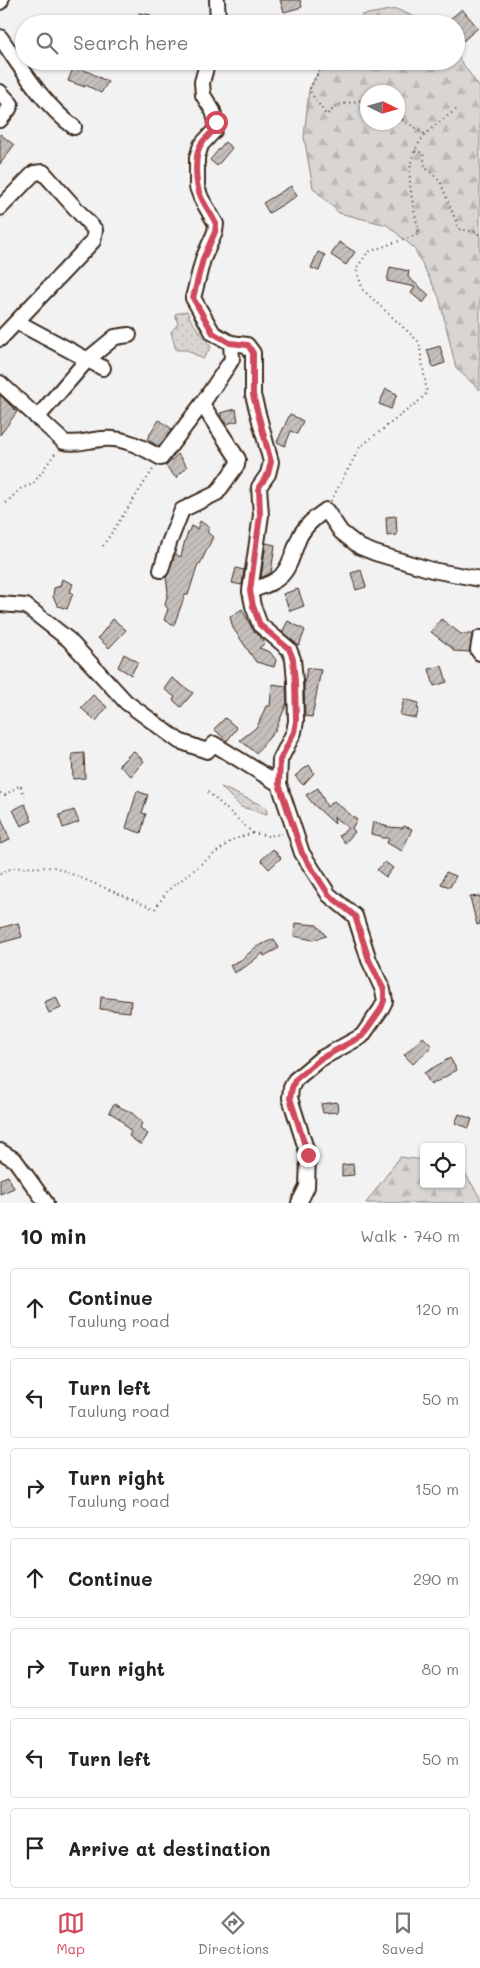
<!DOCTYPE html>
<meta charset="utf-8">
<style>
:root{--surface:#fff;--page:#f6f6f6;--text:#222;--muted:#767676;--line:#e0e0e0;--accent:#d1495b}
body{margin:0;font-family:Mali,sans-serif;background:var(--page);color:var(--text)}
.controls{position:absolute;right:15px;bottom:15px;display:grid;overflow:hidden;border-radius:5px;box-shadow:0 1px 4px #0004}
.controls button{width:45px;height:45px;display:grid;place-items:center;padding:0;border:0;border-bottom:1px solid var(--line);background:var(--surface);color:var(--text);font:25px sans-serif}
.compass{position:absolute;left:360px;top:85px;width:45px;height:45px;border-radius:50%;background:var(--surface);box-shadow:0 1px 4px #0004;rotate:95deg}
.stop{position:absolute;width:15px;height:15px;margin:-11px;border:4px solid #d1495b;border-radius:50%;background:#fff}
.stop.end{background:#d1495b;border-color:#fff;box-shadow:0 1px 5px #0008}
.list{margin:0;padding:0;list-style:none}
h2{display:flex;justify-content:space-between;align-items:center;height:65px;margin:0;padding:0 20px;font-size:21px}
h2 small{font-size:16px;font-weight:400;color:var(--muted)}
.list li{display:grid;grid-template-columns:32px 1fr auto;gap:15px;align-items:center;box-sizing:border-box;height:80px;margin:0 10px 10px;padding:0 10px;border:1px solid var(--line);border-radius:5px}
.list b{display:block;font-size:19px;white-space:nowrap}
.list p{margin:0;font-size:16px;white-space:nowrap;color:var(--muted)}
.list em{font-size:16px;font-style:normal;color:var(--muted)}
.icon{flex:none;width:28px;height:28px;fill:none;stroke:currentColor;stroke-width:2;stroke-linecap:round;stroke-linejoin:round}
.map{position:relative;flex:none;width:480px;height:1203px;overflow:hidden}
.search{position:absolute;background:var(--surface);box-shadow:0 1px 4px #0004;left:15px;right:15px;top:15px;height:55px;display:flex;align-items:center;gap:12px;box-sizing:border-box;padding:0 18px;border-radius:28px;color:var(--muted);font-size:19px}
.sheet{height:695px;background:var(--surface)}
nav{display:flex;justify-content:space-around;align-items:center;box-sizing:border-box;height:70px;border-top:1px solid var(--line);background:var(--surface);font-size:14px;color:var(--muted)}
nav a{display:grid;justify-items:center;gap:2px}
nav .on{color:var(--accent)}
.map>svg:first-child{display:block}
.forest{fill:url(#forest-firs);stroke:#8a8078;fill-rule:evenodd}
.park{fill:url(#park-dots);stroke:#8a8078}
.building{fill:url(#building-hatch);stroke:#3b2a1e}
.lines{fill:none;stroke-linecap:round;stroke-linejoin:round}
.minor-casing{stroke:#3b2a1e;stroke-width:18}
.path{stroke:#3b2a1e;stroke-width:2;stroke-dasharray:1 4;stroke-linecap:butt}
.minor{stroke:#fff;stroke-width:14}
.route{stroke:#d1495b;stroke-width:6}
</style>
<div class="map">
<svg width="480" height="1203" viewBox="0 0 480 1203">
<defs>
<pattern id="forest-firs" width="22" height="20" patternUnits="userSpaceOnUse" patternTransform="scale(1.25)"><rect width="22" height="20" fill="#d8d5d2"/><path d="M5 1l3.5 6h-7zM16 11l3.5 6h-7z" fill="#bab7b4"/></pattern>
<pattern id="park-dots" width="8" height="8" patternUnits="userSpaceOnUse" patternTransform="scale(1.25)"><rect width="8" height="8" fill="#d8d5d2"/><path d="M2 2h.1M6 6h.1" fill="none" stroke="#bab7b4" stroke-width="1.8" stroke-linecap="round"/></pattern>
<pattern id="building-hatch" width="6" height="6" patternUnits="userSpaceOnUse" patternTransform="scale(1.25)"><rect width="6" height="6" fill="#c6c0bd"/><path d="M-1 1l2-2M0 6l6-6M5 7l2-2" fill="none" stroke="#aba5a2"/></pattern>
</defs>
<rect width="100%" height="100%" fill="#f3f2f2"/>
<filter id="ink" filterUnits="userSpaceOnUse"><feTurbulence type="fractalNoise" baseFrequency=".02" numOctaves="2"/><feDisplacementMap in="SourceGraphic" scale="10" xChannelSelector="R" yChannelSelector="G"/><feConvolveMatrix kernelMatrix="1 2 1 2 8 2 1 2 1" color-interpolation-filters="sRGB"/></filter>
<g filter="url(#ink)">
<!-- forest -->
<g class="forest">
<path d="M396 9 417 18 424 24H355L362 15Z"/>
<path d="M456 54 480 88V390L456 368 439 297 414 248 387 225 339 213 313 188 304 137 309 90 324 61H456ZM368 92H398V122H368Z"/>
<path d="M400 1157 424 1160V1184H461V1167L480 1197V1203H366Z"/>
</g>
<!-- park -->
<g class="park">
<path d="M187 311 191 320 211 347 203 359 187 350H176L171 332 178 324 175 314Z"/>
<path d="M221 787 266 807 267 814 241 807Z"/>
</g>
<!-- building -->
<g class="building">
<path d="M280 0H300L302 7 284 12Z"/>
<path d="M462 9 478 28 463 41 456 33V24H444Z"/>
<path d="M139 13 151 15 150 24 137 22Z"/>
<path d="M74 66 89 72 108 82 101 93 84 84 85 87 68 81Z"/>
<path d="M0 134 14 145 0 164Z"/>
<path d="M225 142 232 148 217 166 210 160Z"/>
<path d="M291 186 297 196 269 213 263 203Z"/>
<path d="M339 242 355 252 346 265 331 255Z"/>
<path d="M318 252 325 255 319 271 311 268Z"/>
<path d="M390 267 409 271 408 277 429 295 423 303 411 293 415 287 387 281Z"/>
<path d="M440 346 445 363 433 367 427 350Z"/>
<path d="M386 389 397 394 391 409 379 404Z"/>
<path d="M0 395 17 412 0 435Z"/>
<path d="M236 409 238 421 226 424 220 413Z"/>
<path d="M290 414 303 421 297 434 291 431 285 446 277 442Z"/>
<path d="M159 420 172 429 159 447 147 439Z"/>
<path d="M178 454 187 467 176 478 166 466Z"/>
<path d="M396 516 397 535 387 536 386 517Z"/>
<path d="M200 521 210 528 207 532 213 537 200 564H198L188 595H185L174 625 164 620 168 609 165 605 168 592 166 577 169 572 175 554 181 557 185 540 191 526 197 529Z"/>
<path d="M266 543 275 545 271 573 261 578Z"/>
<path d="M236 568 244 570 242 585 232 583Z"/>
<path d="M361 570 366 587 356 590 351 573Z"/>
<path d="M62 579 73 584 70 592 73 593 67 609 58 606 53 597 54 588 60 586Z"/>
<path d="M298 589 304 606 290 611 283 594Z"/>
<path d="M242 609 252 628 265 643 259 648 270 652 276 660 274 667 256 662 233 628 230 617Z"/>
<path d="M113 619 126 630 109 648 98 638Z"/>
<path d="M441 619 461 634H472L470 652 453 651V649L431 632Z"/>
<path d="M288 621 305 630 299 646 282 632Z"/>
<path d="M124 654 138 662 131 675 118 667Z"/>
<path d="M442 666 447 682 434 686 429 669Z"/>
<path d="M307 668 321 670 312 717 305 716 304 685Z"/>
<path d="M172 678 193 693 181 707 173 700 175 697 164 689Z"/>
<path d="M272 684 286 686 287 703 275 731 256 753 240 740 257 727 266 706H270Z"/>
<path d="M93 695 107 707 96 721 81 708Z"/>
<path d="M404 699 419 703 417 708 419 709 416 718 400 715Z"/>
<path d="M225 718 237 728 227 741 214 729Z"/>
<path d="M133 751 144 761 131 776 119 765Z"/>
<path d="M84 753 85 778 73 779 72 754Z"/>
<path d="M309 765 314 773 303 785 295 776Z"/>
<path d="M318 788 327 807 334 801 357 820 352 828 355 832 345 843 339 836 348 828 334 817 335 824 313 804 306 795Z"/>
<path d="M137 791 148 795 142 813 146 814 141 833 126 828Z"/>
<path d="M25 804 32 821 21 826 13 810Z"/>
<path d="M74 810 79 822 63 828 59 815Z"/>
<path d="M0 815 10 840 0 844Z"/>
<path d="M373 821 388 827 403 828 404 826 412 829 402 851 387 843 389 838H381V836L371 834Z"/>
<path d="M273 849 281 858 269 869 261 860Z"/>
<path d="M385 862 393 868 386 877 377 870Z"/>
<path d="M446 872 456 876 450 887 441 884Z"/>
<path d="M480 896V924L477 925 470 897Z"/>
<path d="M18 923 22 937 0 943V928Z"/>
<path d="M295 923 317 925 326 936 313 940 294 936Z"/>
<path d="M274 939 279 948 264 956 263 953 245 967 234 973 230 965 241 960 256 947Z"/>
<path d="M56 997 61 1008 49 1013 44 1002Z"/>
<path d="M101 997 131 1001 130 1012 100 1009Z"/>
<path d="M423 1037 432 1046 413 1064 404 1055Z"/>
<path d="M450 1058 457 1070 431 1085 424 1073Z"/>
<path d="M337 1102 338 1112 323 1113 321 1104Z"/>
<path d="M114 1104 132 1113 142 1122 140 1129 148 1134 141 1145 129 1136 131 1132 120 1119 109 1112Z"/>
<path d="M459 1114 472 1119 469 1128 455 1123Z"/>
<path d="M353 1164 354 1175 342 1176V1165Z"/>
<path d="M8 1176 14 1188 0 1194V1179Z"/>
</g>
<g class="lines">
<!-- minor casing -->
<g class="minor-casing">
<g id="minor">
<path d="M217 0 218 24"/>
<path d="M0 2 1 0"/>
<path d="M0 37C22 69 43 104 74 127"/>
<path d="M208 61 202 82 203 95 213 111 216 122 214 131 201 145 197 158V187L201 198 216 224 215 232 203 259 193 298 213 333 231 343 247 345 253 353V395L271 462 268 474 259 487 261 515 250 591 253 606 260 625 289 649 293 659 295 681 296 721 294 732 280 760 279 784 302 853 329 895 355 916 369 960 383 990 385 1001 381 1009 362 1036 320 1059 295 1080 291 1088 290 1098 308 1155 307 1187 299 1203"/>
<path d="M0 92 11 104 9 109 0 120"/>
<path d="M0 208 34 173 43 172 95 230 93 241 0 339"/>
<path d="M17 322 103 368"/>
<path d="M0 383 64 442C78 445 88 440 102 439 124 437 142 447 161 458L202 404 229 364 232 359 231 343"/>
<path d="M37 418 87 360 115 337 129 335"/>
<path d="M161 570 169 543 182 510 217 493 237 465 238 459 202 404"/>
<path d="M250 591C260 587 273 584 281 576 292 565 294 547 301 534 307 524 317 516 326 510L341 532 360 547 375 553 432 570 480 579"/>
<path d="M0 604 26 606 69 640 126 702 179 741 207 751 214 744 279 784"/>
<path d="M480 638 478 650 480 653"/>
<path d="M0 1151 15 1160 46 1203"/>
</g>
</g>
<!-- path -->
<g class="path">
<path d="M290 61 301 63 308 61"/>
<path d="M324 61 309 90 326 115 338 105 368 99"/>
<path d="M398 117 425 134"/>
<path d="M415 151 423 153 425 167 440 181 459 229 477 232 480 236"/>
<path d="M331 501 360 447 419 401 427 393 419 342 363 290 356 269 368 252 419 234C413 199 399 165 425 135 434 125 447 117 458 108"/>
<path d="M6 503 20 489 33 484 56 452"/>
<path d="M103 546 154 468"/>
<path d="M208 792 253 833 268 836 282 834"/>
<path d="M0 793 5 795 20 785 26 800"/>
<path d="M0 874 12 868 55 867 155 909 167 891 232 840 253 833"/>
</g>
<!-- minor -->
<use href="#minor" class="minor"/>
</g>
</g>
<g class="lines" filter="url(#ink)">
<!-- route -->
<path class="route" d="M216 122C214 134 207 135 201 144 194 155 195 185 201 197 205 206 212 215 216 224L215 232 203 259 193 298 213 333 230 343 248 345 253 353V395L271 462 268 474 259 487 260 515 250 591 253 606 260 625 289 649 293 659 295 681 296 721 294 732 280 760 279 784 302 853 329 895 355 916 369 960 384 990V1001L381 1009 362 1036 320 1059 295 1080 292 1088 290 1098 308 1155"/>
</g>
</svg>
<div class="controls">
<button><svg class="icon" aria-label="locate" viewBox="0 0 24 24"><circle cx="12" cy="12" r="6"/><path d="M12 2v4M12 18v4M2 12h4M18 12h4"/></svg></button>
</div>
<svg class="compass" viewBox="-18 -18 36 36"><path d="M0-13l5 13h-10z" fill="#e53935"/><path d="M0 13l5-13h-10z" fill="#767676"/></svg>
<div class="stop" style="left:216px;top:122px"></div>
<div class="stop end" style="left:308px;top:1155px"></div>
<div class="search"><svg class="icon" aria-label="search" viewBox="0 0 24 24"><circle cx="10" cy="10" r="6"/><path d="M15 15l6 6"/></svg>Search here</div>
</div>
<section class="sheet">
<h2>10 min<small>Walk · 740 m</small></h2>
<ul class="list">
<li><svg class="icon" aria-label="ahead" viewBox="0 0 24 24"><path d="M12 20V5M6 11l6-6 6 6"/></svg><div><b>Continue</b><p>Taulung road</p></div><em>120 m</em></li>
<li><svg class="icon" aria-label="left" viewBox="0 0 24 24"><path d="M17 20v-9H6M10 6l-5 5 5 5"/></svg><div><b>Turn left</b><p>Taulung road</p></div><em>50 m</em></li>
<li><svg class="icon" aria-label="right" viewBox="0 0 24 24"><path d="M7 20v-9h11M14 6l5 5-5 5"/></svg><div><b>Turn right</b><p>Taulung road</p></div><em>150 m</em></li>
<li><svg class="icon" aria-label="ahead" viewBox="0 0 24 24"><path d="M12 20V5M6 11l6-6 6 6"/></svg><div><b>Continue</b></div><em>290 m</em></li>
<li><svg class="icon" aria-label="right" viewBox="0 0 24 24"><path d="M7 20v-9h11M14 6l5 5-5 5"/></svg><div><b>Turn right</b></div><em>80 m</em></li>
<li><svg class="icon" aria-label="left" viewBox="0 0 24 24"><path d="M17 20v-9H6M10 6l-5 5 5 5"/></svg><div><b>Turn left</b></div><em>50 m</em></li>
<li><svg class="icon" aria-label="arrive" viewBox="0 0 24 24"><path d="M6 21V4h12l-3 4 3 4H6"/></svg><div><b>Arrive at destination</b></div></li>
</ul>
</section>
<nav>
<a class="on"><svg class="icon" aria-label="map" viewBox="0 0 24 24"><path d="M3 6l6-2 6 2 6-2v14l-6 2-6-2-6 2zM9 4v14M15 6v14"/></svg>Map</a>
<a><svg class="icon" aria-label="directions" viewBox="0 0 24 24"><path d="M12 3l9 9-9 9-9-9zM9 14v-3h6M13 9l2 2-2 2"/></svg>Directions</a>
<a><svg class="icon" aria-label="saved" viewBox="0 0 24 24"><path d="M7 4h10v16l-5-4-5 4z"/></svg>Saved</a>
</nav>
